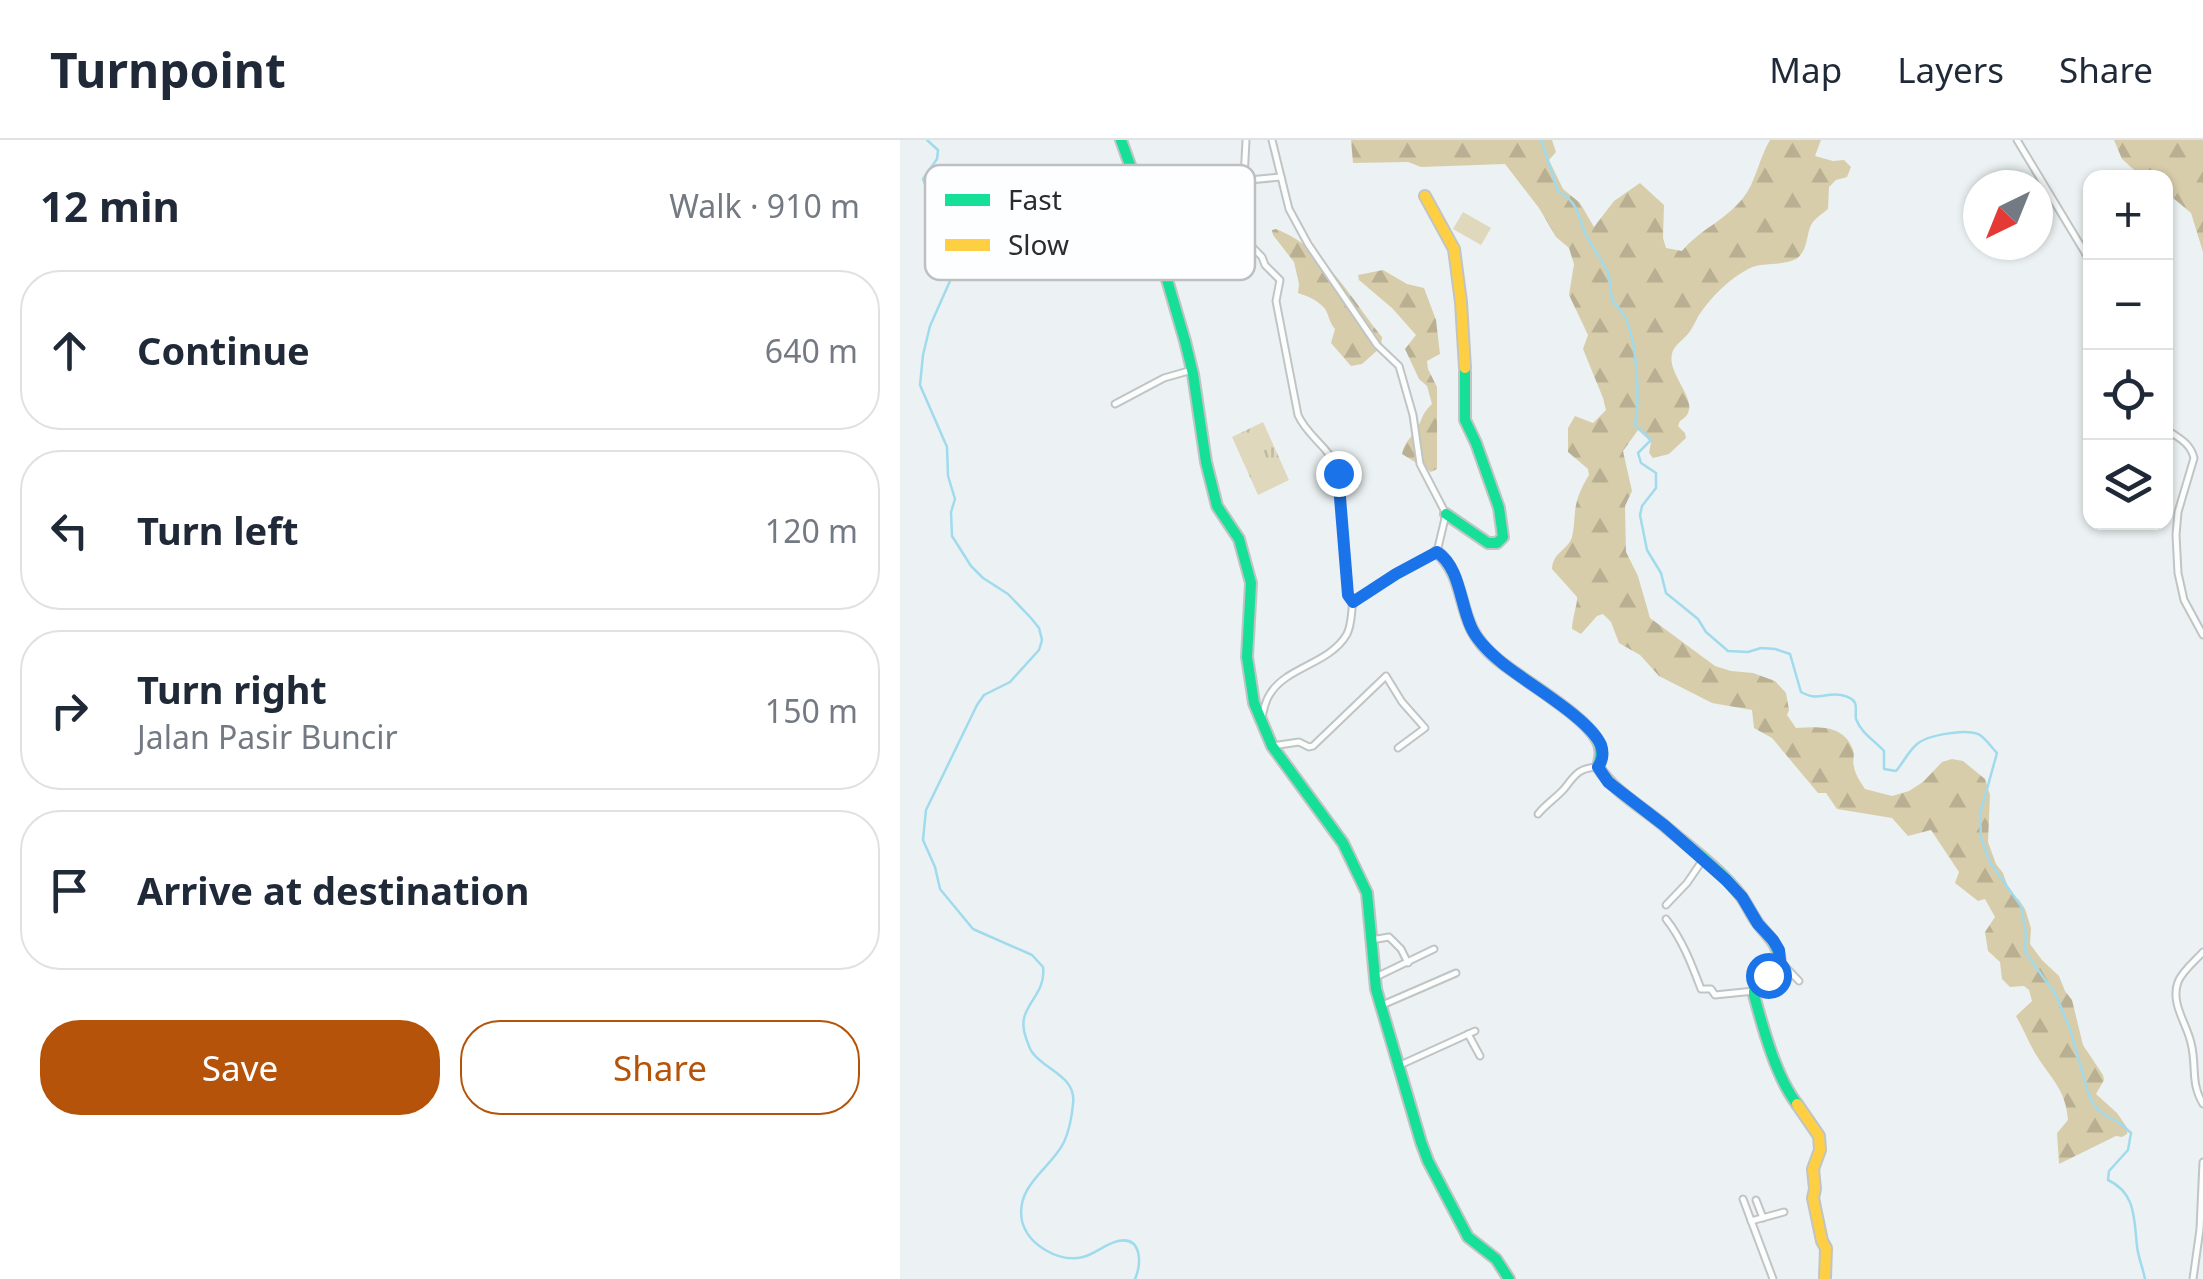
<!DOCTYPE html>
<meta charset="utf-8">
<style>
:root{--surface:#fff;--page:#f6f6f7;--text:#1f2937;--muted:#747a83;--line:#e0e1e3;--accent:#b45309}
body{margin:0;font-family:"Noto Sans",sans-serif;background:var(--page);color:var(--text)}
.controls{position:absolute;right:30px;top:30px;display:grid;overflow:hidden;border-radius:20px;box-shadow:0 2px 8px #0004}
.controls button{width:90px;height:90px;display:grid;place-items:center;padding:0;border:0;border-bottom:2px solid var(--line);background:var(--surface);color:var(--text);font:50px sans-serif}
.compass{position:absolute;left:1063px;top:30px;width:90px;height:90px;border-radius:50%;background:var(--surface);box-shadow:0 2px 8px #0004;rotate:223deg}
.stop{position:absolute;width:30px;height:30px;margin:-22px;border:8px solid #1a73e8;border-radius:50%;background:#fff}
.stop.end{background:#1a73e8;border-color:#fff;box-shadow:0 2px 10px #0008}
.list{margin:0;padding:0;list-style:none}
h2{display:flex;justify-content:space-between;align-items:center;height:130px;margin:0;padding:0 40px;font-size:42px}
h2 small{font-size:32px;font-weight:400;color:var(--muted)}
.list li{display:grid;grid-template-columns:65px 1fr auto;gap:30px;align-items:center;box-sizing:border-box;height:160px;margin:0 20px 20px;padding:0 20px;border:2px solid var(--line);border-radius:40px}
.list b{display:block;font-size:38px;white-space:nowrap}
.list p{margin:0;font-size:32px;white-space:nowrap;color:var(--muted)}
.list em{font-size:32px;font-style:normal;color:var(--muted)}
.actions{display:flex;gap:20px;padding:30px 40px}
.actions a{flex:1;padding:22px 0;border:2px solid var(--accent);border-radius:40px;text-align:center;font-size:35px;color:var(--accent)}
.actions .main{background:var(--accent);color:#fff}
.icon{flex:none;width:55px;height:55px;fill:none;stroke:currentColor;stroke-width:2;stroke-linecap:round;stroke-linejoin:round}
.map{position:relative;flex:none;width:1303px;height:1139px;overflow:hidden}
header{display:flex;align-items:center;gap:60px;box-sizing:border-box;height:140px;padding:0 50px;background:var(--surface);border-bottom:2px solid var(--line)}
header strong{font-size:48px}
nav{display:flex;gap:55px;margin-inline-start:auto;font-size:35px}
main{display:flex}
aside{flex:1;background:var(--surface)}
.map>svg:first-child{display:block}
.grass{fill:url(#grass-tufts)}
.forest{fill:url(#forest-firs)}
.pitch{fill:#dfd8bc}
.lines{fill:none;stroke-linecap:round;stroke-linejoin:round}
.stream{stroke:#a0daed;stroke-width:2.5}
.street-casing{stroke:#c0c4c5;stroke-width:9}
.fast-casing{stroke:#c0c4c5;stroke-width:14}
.slow-casing{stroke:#c0c4c5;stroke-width:14}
.street{stroke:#fcfdfd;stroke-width:5}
.fast{stroke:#16e098;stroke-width:10}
.slow{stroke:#ffcf43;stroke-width:10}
.route{stroke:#1a73e8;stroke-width:12}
.key{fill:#fcfeff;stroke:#bdbfc0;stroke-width:2.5}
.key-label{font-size:28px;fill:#292d2e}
</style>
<header>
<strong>Turnpoint</strong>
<nav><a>Map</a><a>Layers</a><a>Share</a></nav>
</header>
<main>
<aside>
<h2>12 min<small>Walk · 910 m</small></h2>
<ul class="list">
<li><svg class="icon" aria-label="ahead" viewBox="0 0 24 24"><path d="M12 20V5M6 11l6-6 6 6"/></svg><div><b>Continue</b></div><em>640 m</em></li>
<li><svg class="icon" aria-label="left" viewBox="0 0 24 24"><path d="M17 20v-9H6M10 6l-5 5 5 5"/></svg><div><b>Turn left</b></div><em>120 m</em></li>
<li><svg class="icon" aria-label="right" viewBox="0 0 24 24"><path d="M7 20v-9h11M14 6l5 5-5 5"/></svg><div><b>Turn right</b><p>Jalan Pasir Buncir</p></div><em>150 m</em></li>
<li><svg class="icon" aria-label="arrive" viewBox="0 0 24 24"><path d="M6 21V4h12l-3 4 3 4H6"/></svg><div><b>Arrive at destination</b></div></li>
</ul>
<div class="actions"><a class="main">Save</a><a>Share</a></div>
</aside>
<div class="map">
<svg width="1303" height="1139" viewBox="0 0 1303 1139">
<defs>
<pattern id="grass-tufts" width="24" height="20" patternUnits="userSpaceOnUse" patternTransform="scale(2.5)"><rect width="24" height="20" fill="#dfd8bc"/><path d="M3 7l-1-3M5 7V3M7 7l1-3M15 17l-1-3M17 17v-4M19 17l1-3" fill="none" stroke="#bfbaa2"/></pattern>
<pattern id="forest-firs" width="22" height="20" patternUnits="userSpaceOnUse" patternTransform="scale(2.5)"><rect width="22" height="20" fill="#d7cdaa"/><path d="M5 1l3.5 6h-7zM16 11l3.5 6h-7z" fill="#b9b093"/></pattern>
</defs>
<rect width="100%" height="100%" fill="#ecf2f3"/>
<!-- grass -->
<path class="grass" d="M363 282 389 340 358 355 332 297Z"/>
<!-- forest -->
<g class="forest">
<path d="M451 0H652L656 12 649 20 663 49 680 63 694 87 714 61 740 43 764 65 763 98 766 108 782 111C799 90 826 80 843 58 856 42 859 18 870 0H921L915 16 933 21 944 20 951 27 947 37 936 40 929 47 928 69C922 74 915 78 911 85 906 96 908 111 896 119 882 126 864 122 850 128 830 138 811 157 799 175 795 182 792 190 787 195 784 199 779 202 776 206 756 230 810 264 780 281L778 286 785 293 786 298 769 314 753 318 749 313 751 302 738 290 723 311 732 351 725 366 726 412 738 436 750 478 815 526 831 531 853 533 875 541 886 553 889 570 887 575 896 588C917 587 944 584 953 610 955 618 952 619 954 627 955 634 961 643 965 649L992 656 1009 651 1023 642 1042 622 1052 619 1063 621 1085 639 1090 655 1088 702 1096 724 1103 733 1110 753 1119 760 1125 769 1131 788 1130 804 1142 820 1159 836 1165 851 1172 860 1183 905 1203 935 1204 940 1196 954 1217 973 1228 989 1227 994 1222 997 1216 996 1159 1024 1157 993 1168 980C1166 949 1150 938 1135 913 1128 901 1123 888 1116 876L1132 861 1129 850 1124 846 1110 847 1102 839 1100 822 1088 811 1085 792 1095 777 1085 759 1078 761 1055 743 1059 732 1031 690 1008 696 992 678 937 669 926 653H918L872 598 854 588 852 570 812 563 759 536 740 515 719 503 711 482 703 474 697 476 681 494 672 489C672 480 678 462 677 457L652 429C653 412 667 411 672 397 674 389 674 381 675 372 676 359 682 346 689 335L688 329 668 312V288L675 276 693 283 706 270 703 258 683 209 688 195 669 155 674 124 669 108 656 97 639 68 605 24 521 27 508 22 453 23Z"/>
<path d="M1214 0H1303V112L1291 73 1266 52V38L1242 37 1222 19Z"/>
<path d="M376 89C425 108 450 158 482 197L481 207 462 224 451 226 431 203 435 189C429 182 429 175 425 169 418 160 407 156 398 153L399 144 394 122 373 95 372 90Z"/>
<path d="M483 130 507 144 524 148 536 180 540 214 527 221 528 229 537 247V329L531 332 502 314C505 300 513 297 519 285 524 274 523 273 532 264L527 246 519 239 505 209 516 195 492 168 459 140 458 135Z"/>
</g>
<!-- pitch -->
<path class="pitch" d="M563 72 591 88 581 105 553 89Z"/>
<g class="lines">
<!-- stream -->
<g class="stream">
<path d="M27 0 38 10 37 19 23 39 32 63 48 79 57 101 50 141 30 186 23 215 20 245 47 307 48 336 55 359 51 372 52 396 71 426 83 438 108 454 131 478 139 488 142 500 139 510 110 542 84 555 77 565 26 670 23 700 35 727 40 749 73 789 132 815 143 827C147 858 114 866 126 898 128 903 129 908 132 912 144 930 177 936 173 964 172 975 169 991 164 1002 151 1029 115 1045 122 1081 128 1105 159 1123 183 1117 195 1114 205 1104 218 1101 242 1096 242 1124 235 1139"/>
<path d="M641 0 658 51C680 64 677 75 686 95 692 107 700 117 706 129 712 139 709 148 712 158 715 166 722 170 725 177 737 201 740 259 735 285L751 300 738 313 741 323 756 333V348L742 366 740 375 747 410 761 433 766 453 798 479 806 492 828 511 848 512 861 508 875 509 890 514 901 552C919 562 925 552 941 555 946 556 953 558 955 563 957 567 955 575 956 579 961 593 975 601 984 611V629L996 631C1003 623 1008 612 1016 605 1026 595 1067 588 1080 595 1086 599 1092 608 1097 613L1080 674 1081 698 1091 724 1121 766 1126 794 1125 812 1156 855 1170 889 1190 959 1201 973 1220 983 1231 993 1228 1010 1209 1031 1208 1040C1236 1053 1234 1079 1237 1106 1238 1117 1243 1128 1245 1139"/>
</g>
<!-- street casing -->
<g class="street-casing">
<g id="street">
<path d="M372 0 389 69 408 104 477 205 499 226 513 275 520 324 546 374 537 412 496 434 453 462"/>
<path d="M1117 0 1190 121"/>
<path d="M344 39 346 0"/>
<path d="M215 264 264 238 292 230"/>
<path d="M1266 289C1278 298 1290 302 1294 318L1278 372 1276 395 1278 433 1284 460 1303 495"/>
<path d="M362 577C364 569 365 561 370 554 386 527 430 524 447 494 452 484 451 472 453 462L449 455 438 333C432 308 408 298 398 275L376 161 380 140 365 125 362 117 338 92 339 41 381 37"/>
<path d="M372 606 399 602 409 607 413 606 486 536 502 562 525 588 498 608"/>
<path d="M638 674C646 664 656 658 664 649 675 635 678 628 698 627"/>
<path d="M766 765 787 743 802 721"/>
<path d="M766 779C782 799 792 825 801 849H811L815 855 854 851"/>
<path d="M471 800 489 797 501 809 508 823"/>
<path d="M1303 812C1295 821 1282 831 1278 842 1270 863 1287 884 1291 903 1297 926 1290 942 1303 964"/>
<path d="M880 821 899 841"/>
<path d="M474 838 534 809"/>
<path d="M480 866 556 833"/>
<path d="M568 894 580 916"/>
<path d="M498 926 575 891"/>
<path d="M843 1059 873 1139"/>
<path d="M856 1060 863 1078"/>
<path d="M851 1081 884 1072"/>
<path d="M1293 1139 1300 1089 1303 1022"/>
</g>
</g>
<!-- fast casing -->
<g class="fast-casing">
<g id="fast">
<path d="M221 0 249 78 285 201 293 234 306 322 317 366 339 399 351 443 347 517 354 563 372 606 443 703 467 753 476 849 521 1002 528 1021 568 1097 596 1119 609 1139"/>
<path d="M546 374 588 403H597L603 397 599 368 576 303 565 280V232"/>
<path d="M537 412C561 432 559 463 572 489 578 501 587 511 597 519 622 540 689 577 699 604 702 612 700 619 698 627 715 653 744 668 767 688 792 709 821 730 841 756 847 764 851 774 857 782 867 796 878 803 880 821L854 851V855C863 888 876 937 897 964"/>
</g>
</g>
<!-- slow casing -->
<g class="slow-casing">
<g id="slow">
<path d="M525 56 554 109 561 162 565 228"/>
<path d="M897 964 919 996 920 1010 913 1029 915 1049 913 1058 922 1101 926 1108 925 1139"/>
</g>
</g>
<!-- street -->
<use href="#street" class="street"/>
<!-- fast -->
<use href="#fast" class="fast"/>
<!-- slow -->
<use href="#slow" class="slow"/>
</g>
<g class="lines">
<!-- route -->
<path class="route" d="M438 333 448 455 453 462 496 434 537 412C560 427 560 463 571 487 577 501 589 512 601 522 626 543 689 578 701 605 704 614 703 620 698 627L708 642 765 686 826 740 842 757 858 784 873 800 879 810 880 821 868 835"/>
</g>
<!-- legend -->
<rect x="25" y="25" width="330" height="115" rx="15" class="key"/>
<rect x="45" y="54" width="45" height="12" fill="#16e098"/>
<rect x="45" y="99" width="45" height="12" fill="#ffcf43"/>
<g class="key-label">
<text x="108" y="70">Fast</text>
<text x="108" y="115">Slow</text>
</g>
</svg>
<div class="controls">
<button>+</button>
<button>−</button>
<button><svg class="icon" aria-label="locate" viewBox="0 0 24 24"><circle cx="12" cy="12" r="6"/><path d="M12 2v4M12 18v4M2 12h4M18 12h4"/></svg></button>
<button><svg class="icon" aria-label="layers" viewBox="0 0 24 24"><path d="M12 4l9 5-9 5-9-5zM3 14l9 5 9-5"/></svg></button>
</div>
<svg class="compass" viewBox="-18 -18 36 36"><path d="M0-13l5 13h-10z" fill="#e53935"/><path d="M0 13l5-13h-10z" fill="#747a83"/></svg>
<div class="stop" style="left:868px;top:835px"></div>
<div class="stop end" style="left:438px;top:333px"></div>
</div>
</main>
